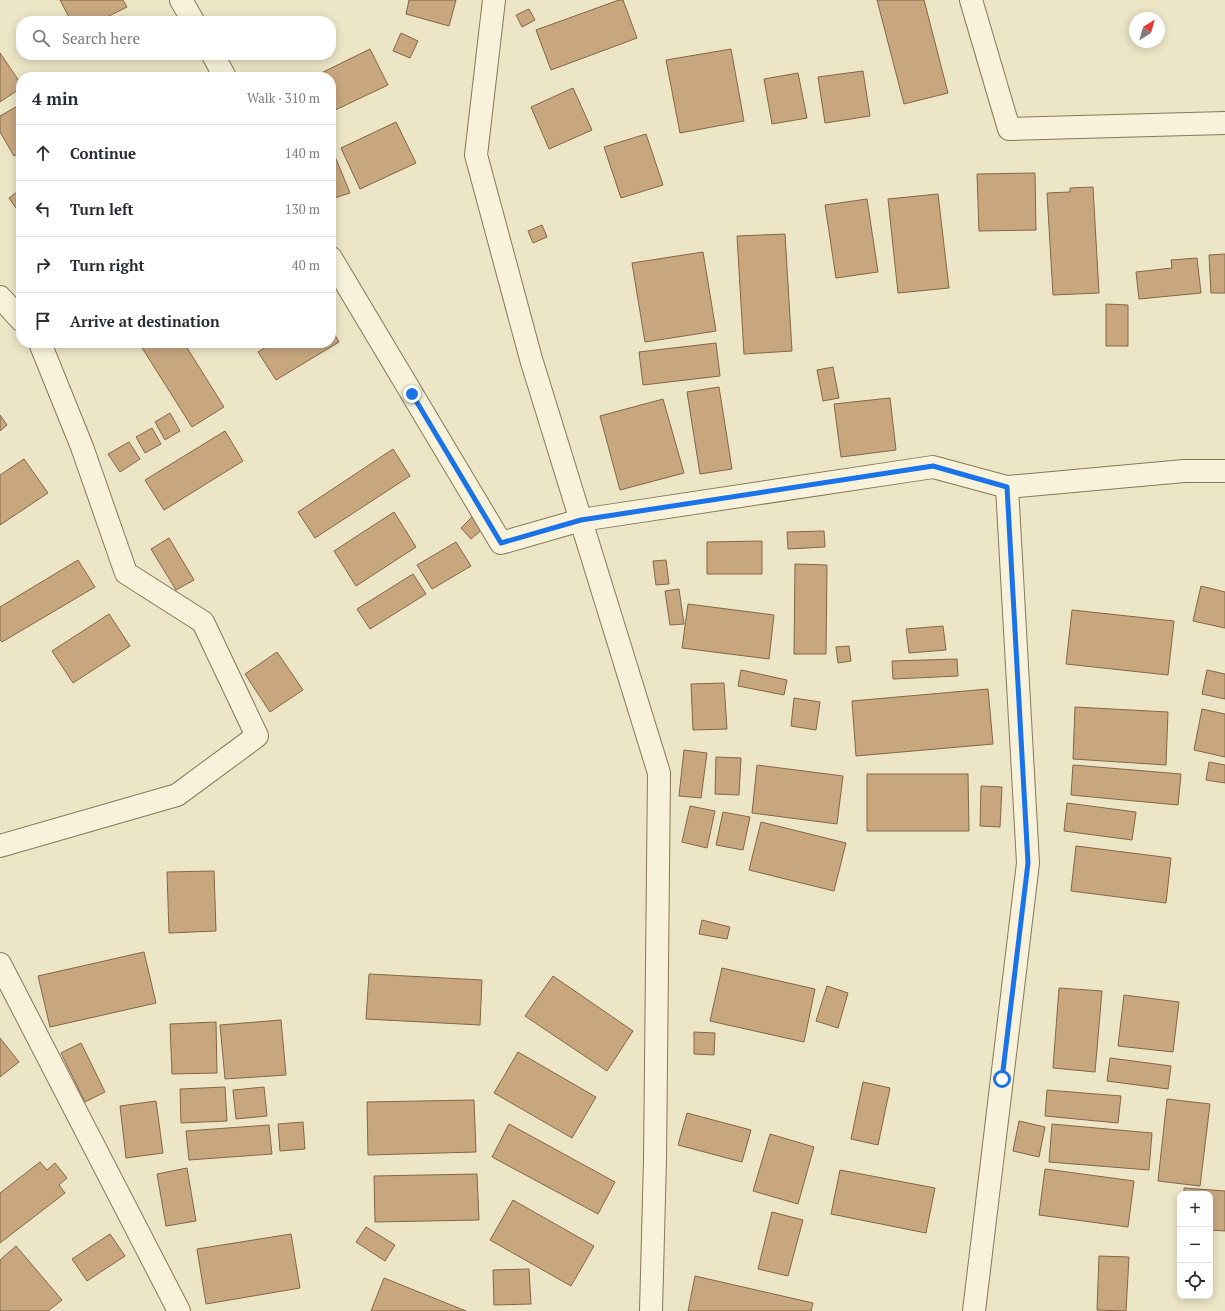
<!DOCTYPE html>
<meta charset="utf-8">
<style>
:root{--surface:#fff;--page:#f7f7f7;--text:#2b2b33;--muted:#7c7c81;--line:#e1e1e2}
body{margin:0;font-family:"PT Serif",serif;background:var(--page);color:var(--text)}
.controls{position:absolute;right:12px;bottom:12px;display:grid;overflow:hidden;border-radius:8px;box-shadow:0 2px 10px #0003}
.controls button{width:36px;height:36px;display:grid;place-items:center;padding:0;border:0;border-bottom:1px solid var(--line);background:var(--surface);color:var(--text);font:20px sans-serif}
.compass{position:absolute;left:1129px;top:12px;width:36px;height:36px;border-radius:50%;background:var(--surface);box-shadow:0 2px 10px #0003;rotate:37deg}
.stop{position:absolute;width:12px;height:12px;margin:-9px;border:3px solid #1a73e8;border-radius:50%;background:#fff}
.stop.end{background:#1a73e8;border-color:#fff;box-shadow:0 1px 4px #0008}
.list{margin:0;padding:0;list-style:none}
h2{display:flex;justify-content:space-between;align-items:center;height:52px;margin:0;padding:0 16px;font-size:17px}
h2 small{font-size:13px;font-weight:400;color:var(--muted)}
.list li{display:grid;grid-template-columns:26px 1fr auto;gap:12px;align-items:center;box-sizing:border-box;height:56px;padding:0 16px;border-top:1px solid var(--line)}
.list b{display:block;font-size:15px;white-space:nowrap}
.list em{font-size:13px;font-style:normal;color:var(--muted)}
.icon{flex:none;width:22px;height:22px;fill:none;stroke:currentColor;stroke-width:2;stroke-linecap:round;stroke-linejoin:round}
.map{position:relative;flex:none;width:1225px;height:1311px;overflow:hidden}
.search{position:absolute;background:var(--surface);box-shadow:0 2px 10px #0003;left:16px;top:16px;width:320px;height:44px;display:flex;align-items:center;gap:10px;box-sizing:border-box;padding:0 14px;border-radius:16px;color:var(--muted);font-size:15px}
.panel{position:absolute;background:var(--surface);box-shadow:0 2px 10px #0003;left:16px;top:72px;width:320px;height:276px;border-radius:16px}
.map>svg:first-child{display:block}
.building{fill:#c8a77f;stroke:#846644}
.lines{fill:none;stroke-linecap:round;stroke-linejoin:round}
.minor-casing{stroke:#86785d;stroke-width:24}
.minor{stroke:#f7f2d9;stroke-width:22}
.route{stroke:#1a73e8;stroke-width:5}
</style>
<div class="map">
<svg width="1225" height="1311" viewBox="0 0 1225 1311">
<rect width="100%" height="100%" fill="#ece5c6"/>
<!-- building -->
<g class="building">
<path d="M60 0H123L127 7 99 21H71Z"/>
<path d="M409 0H456L449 26 406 14Z"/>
<path d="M619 0H623L637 38 551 70 536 30Z"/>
<path d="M877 0H924L948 93 904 104Z"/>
<path d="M529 9 535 20 522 27 516 15Z"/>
<path d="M401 33 418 41 410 58 393 51Z"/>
<path d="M370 49 388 85 331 112V77H313Z"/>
<path d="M731 49 744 121 680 133 666 60Z"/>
<path d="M0 53 21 84V88L0 102Z"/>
<path d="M863 71 870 116 825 123 818 77Z"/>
<path d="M798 73 807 118 772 124 764 79Z"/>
<path d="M573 88 592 130 549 149 531 107Z"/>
<path d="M21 104V152L14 156 0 132V116Z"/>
<path d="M396 122 416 163 360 189 341 148Z"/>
<path d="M646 134 663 185 621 198 604 147Z"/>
<path d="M334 154 350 193 331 199V155Z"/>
<path d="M1035 173 1036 230 979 231 977 174Z"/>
<path d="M1093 187 1099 293 1053 295 1047 193 1070 192V188Z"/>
<path d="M21 189V215L9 198Z"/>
<path d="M938 194 949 288 898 293 888 199Z"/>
<path d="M867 199 878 272 836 278 825 205Z"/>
<path d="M542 225 547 237 533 243 528 231Z"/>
<path d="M785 234 792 351 744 354 737 236Z"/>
<path d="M703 252 716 331 645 342 632 263Z"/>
<path d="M1225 254V293H1211L1209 255Z"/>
<path d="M1197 258 1201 293 1139 299 1136 272 1172 268 1171 260Z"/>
<path d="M1106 304 1128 305V346H1106Z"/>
<path d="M331 328 339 342 276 380 258 352 272 343H331Z"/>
<path d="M139 343H184L224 407 192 427Z"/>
<path d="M716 343 720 376 643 385 639 352Z"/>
<path d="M833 367 839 398 823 401 817 370Z"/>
<path d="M719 387 732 469 700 474 687 392Z"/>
<path d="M890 398 896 450 841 457 834 404Z"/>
<path d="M663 399 684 473 620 490 600 416Z"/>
<path d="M170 413 180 431 165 440 155 422Z"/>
<path d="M0 415 7 425 0 431Z"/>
<path d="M152 428 161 444 145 453 136 437Z"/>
<path d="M225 431 243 461 164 510 145 480Z"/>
<path d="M129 442 140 459 120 472 108 454Z"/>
<path d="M393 449 410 476 315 538 298 512Z"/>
<path d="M24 459 48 493 0 525V475Z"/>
<path d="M394 512 416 547 356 586 334 551Z"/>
<path d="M473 516 484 528 471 539 461 528Z"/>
<path d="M824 531 825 547 788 549 787 532Z"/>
<path d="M169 538 194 580 176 590 151 549Z"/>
<path d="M762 541V574H707V542Z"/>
<path d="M456 542 471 566 432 589 417 565Z"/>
<path d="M78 560 95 587 2 642 0 640V607Z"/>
<path d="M666 560 669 584 656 585 653 561Z"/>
<path d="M795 564 827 565 826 654H794Z"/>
<path d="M413 574 426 594 370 629 357 609Z"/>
<path d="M1201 586 1225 592V628L1193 621Z"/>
<path d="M679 589 684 624 670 625 665 591Z"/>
<path d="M688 604 774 615 769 659 682 648Z"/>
<path d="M1072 610 1174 621 1168 675 1066 664Z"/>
<path d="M109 614 130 646 73 683 52 651Z"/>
<path d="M943 626 946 650 909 653 906 629Z"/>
<path d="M849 646 851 661 838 663 836 647Z"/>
<path d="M277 652 303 690 270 712 245 674Z"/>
<path d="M957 659 958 676 893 679 892 661Z"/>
<path d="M741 670 787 680 784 695 738 686Z"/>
<path d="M1207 670 1225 674V699L1202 694Z"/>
<path d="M724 683 727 729 693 730 691 684Z"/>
<path d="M988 689 993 744 856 756 852 701Z"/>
<path d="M794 698 820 702 816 730 791 726Z"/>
<path d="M1075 707 1168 712 1166 765 1073 759Z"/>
<path d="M1202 709 1225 714V757L1194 750Z"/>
<path d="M684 750 707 753 701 798 679 796Z"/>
<path d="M716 757 741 758 739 795 715 794Z"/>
<path d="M1209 762 1225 765V783L1206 780Z"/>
<path d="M757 765 843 776 837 824 752 813Z"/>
<path d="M1073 765 1181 774 1178 805 1071 795Z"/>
<path d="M867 774H968L969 831H867Z"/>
<path d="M981 786 1002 787 1000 827 980 826Z"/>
<path d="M1067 803 1136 812 1132 840 1064 831Z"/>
<path d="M690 806 715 811 707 848 682 842Z"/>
<path d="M723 812 750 817 743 850 716 845Z"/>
<path d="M761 822 846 843 834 891 749 870Z"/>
<path d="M1076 846 1171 858 1166 903 1071 891Z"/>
<path d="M214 871 216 931 169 933 167 872Z"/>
<path d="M702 920 730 927 727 939 699 934Z"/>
<path d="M144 952 156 1003 50 1027 38 976Z"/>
<path d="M722 968 815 989 804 1042 710 1021Z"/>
<path d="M369 974 482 980 480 1025 366 1019Z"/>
<path d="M553 976 633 1031 607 1071 525 1016Z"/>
<path d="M827 986 848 993 838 1028 816 1021Z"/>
<path d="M1059 988 1102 991 1095 1072 1053 1068Z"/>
<path d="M1124 995 1179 1002 1173 1052 1118 1046Z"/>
<path d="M281 1020 286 1075 225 1079 220 1025Z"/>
<path d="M216 1022 217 1073 172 1074 170 1024Z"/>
<path d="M694 1032 715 1033 714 1055 694 1054Z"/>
<path d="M0 1038 19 1062 0 1077Z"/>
<path d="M81 1043 105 1092 85 1102 61 1053Z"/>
<path d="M518 1052 596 1097 572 1138 494 1093Z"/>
<path d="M1110 1058 1171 1066 1168 1089 1107 1081Z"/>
<path d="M863 1082 890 1088 878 1145 851 1139Z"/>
<path d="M225 1087 227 1121 181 1123 180 1089Z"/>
<path d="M264 1087 267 1116 236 1119 233 1090Z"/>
<path d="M1047 1090 1121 1096 1118 1123 1045 1116Z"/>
<path d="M1167 1099 1210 1104 1200 1186 1158 1181Z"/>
<path d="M474 1100 476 1152 368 1155 367 1102Z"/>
<path d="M156 1101 163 1153 126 1158 120 1106Z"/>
<path d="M687 1113 751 1130 742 1162 678 1145Z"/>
<path d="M1019 1121 1045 1127 1039 1157 1013 1151Z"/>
<path d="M303 1122 305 1149 280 1151 278 1124Z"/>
<path d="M509 1124 615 1182 598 1214 492 1157Z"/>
<path d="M1052 1124 1152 1133 1149 1170 1049 1162Z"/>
<path d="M269 1125 272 1154 189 1160 186 1131Z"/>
<path d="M770 1134 814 1147 798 1204 753 1191Z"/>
<path d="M40 1162 47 1170 55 1163 67 1178 59 1185 65 1193 0 1243V1193Z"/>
<path d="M187 1168 196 1221 166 1226 157 1174Z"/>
<path d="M1045 1169 1134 1181 1128 1227 1039 1215Z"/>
<path d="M840 1170 935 1188 926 1233 831 1214Z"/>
<path d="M477 1174 479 1220 375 1222 374 1176Z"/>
<path d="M1184 1188 1225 1191V1231L1210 1230V1194H1184Z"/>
<path d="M513 1200 594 1246 571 1286 490 1240Z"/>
<path d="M772 1212 803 1220 788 1276 758 1269Z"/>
<path d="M366 1227 395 1245 385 1261 356 1242Z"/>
<path d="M110 1234 125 1256 87 1281 72 1259Z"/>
<path d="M291 1234 300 1288 206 1304 197 1249Z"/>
<path d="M16 1246 62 1300 48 1311H0V1260Z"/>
<path d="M1099 1256 1129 1257 1126 1311 1097 1310Z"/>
<path d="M529 1269 531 1304 494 1305 493 1270Z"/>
<path d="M695 1276 813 1303 811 1311H688Z"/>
<path d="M384 1278 466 1311H371Z"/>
</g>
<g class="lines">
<!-- minor casing -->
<g class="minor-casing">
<g id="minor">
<path d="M181 0 193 21"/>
<path d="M494 0 476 155 531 359 659 773 655 1160 651 1311"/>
<path d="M971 0 1009 129 1225 123"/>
<path d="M213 55 225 77"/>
<path d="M331 258 501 543 581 520 933 467 1007 487 1184 471H1225"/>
<path d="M0 297 21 320"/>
<path d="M0 846 177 795 257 736 203 622 126 573 82 447 40 343"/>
<path d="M0 964 179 1311"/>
<path d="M974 1311 1028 863 1007 487"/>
</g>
</g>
<!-- minor -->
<use href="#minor" class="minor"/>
</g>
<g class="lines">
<!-- route -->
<path class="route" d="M412 394 501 543 581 520 933 466 1007 487 1028 863 1002 1079"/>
</g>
</svg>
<div class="controls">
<button>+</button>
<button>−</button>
<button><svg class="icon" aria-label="locate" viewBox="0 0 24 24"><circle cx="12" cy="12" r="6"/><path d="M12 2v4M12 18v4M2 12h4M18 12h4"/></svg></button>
</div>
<svg class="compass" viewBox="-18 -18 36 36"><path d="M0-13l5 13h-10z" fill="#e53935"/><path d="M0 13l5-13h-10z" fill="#7c7c81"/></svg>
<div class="stop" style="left:1002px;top:1079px"></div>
<div class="stop end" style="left:412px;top:394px"></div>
<div class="search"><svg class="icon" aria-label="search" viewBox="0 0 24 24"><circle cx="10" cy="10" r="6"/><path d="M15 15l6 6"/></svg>Search here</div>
<section class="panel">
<h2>4 min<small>Walk · 310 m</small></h2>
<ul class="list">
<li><svg class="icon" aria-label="ahead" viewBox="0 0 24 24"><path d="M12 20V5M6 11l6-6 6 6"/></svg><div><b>Continue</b></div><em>140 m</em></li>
<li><svg class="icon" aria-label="left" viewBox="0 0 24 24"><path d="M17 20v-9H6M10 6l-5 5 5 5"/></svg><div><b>Turn left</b></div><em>130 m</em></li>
<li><svg class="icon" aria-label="right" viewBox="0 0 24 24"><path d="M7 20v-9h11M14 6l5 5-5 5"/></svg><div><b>Turn right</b></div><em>40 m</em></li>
<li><svg class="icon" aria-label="arrive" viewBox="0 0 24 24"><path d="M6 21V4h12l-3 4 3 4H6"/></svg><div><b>Arrive at destination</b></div></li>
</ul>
</section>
</div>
